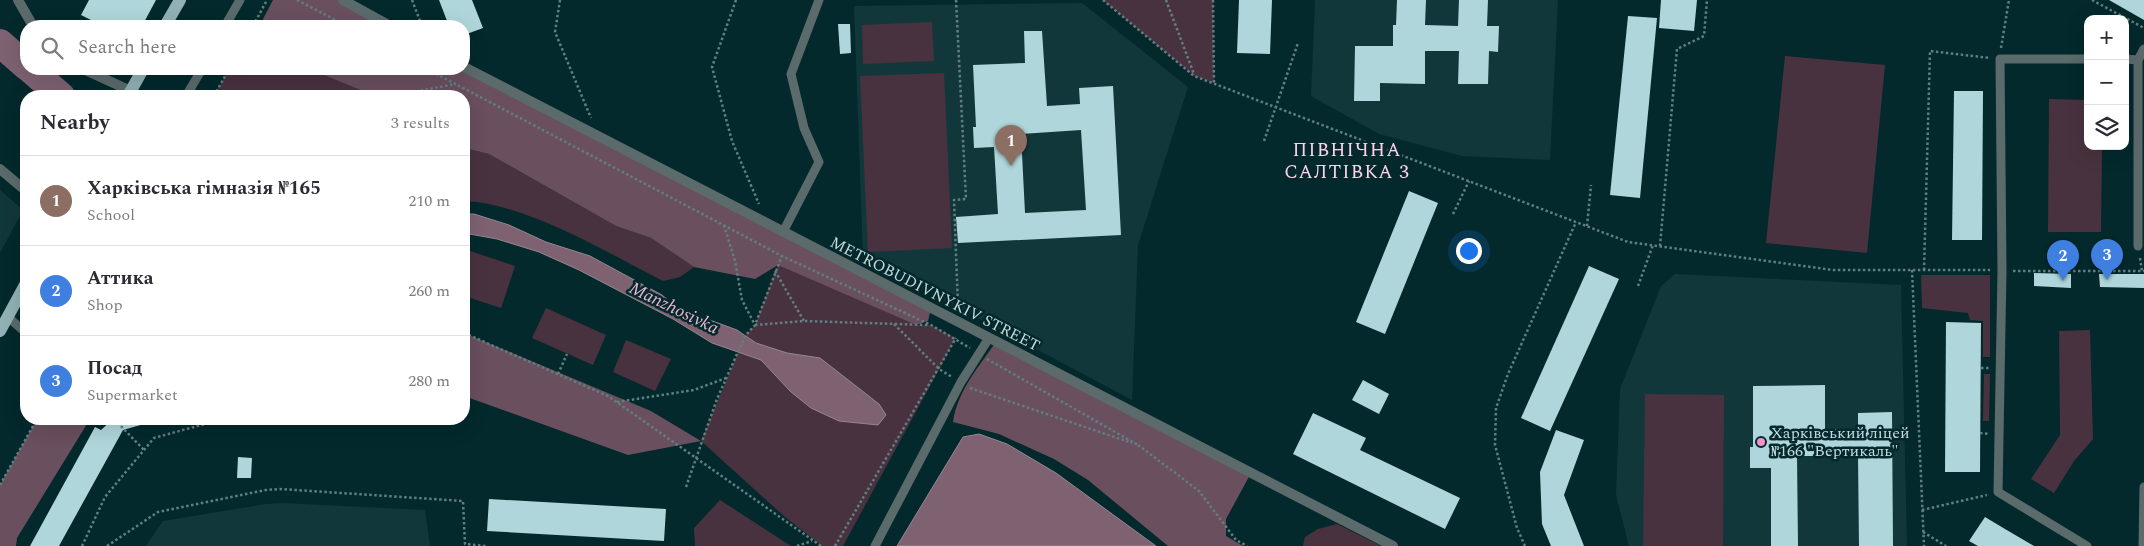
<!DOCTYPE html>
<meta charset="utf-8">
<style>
:root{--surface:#fff;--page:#f2f2f3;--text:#2b2b33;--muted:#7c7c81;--line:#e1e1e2;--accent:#111827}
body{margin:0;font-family:Spectral,serif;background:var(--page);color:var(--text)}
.controls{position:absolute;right:15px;top:15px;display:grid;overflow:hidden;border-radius:10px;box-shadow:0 5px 20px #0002}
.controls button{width:45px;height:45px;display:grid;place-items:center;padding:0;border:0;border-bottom:1px solid var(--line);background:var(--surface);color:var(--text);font:25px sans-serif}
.you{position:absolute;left:1468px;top:250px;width:18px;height:18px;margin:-12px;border:4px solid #fff;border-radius:50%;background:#1a73e8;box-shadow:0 0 0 8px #1a73e833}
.badge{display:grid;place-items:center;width:32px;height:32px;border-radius:50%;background:var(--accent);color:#fff;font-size:16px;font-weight:700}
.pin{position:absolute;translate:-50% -41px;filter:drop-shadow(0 1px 2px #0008)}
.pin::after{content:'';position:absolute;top:26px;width:18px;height:15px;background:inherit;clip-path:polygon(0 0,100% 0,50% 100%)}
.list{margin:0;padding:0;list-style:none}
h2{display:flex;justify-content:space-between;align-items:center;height:65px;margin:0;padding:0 20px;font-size:21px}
h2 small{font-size:16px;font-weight:400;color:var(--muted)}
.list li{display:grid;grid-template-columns:32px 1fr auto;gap:15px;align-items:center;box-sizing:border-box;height:90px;padding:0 20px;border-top:1px solid var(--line)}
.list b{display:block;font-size:19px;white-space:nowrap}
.list p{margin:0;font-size:16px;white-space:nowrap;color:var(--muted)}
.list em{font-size:16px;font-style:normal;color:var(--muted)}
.icon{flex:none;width:28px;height:28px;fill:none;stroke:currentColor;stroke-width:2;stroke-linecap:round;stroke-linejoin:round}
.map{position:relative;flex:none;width:2144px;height:546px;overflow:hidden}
.search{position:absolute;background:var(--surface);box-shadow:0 5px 20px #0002;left:20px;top:20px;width:450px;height:55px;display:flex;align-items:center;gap:12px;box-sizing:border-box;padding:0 18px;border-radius:20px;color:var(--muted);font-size:19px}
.panel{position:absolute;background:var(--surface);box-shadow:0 5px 20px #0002;left:20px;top:90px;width:450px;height:335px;border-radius:20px}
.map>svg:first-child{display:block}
.built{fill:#12373b}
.green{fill:#49323f}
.forest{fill:#6a4f5e}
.water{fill:#7e6272;stroke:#938692}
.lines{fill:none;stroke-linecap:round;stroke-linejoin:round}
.river{stroke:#7e6272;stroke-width:28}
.building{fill:#afd6da;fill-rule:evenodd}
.path{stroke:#617f81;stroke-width:2.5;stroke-dasharray:2.5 2.5;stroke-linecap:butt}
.lane{stroke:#5b6a6b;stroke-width:9}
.street{stroke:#5b6a6b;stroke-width:10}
.primary{stroke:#91b1b4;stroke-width:12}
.poi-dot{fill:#f790cd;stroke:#03292c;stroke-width:2}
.labels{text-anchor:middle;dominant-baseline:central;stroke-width:5;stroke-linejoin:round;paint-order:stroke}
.street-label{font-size:16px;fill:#c5d9db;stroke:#03292c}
.poi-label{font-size:16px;fill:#c5d9db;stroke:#03292c;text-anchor:start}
.water-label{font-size:18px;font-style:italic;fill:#ebb5d3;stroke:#03292c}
.quarter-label{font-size:19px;letter-spacing:1px;fill:#ffd2ea;stroke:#03292c}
</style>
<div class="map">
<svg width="2144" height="546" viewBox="0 0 2144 546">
<rect width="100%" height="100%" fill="#03292c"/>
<!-- built -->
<g class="built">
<path d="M1315 0H1558L1550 160 1462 156 1379 134 1311 96Z"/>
<path d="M1082 3 1188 87 1138 245 1132 400 863 257 854 6Z"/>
<path d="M0 190 23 210 0 253Z"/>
<path d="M1675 274 1901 285 1907 546H1629L1616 495 1620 389 1661 286Z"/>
<path d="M283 503 425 510 430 546H146L163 521 266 504Z"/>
</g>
<!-- green -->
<g class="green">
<path d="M1103 0H1213L1214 83 1194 76Z"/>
<path d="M932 22 934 61 863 64 862 25Z"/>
<path d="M1785 56 1885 65 1867 253 1766 243Z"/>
<path d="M229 69H309L375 96H214Z"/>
<path d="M944 73 952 248 868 252 860 76Z"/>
<path d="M2049 99 2088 100V146H2102L2101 232H2048Z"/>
<path d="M464 148 489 154 616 226 651 238 694 267 680 277 663 281C608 253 525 203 464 201Z"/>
<path d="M464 249 515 266 501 308 464 296Z"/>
<path d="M778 264 916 325H931L956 338 843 546H822L785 517 701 441 745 336 755 325Z"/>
<path d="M1921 275H1990V357H1983V321L1970 320 1968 313 1922 308Z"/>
<path d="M546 308 606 335 593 365 532 338Z"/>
<path d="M2090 330 2093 439 2074 461 2054 493 2031 479 2060 435 2059 331Z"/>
<path d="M626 340 671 359 655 391 613 372Z"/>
<path d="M1984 374H1990L1989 421H1983Z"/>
<path d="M1645 394 1724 395 1723 546H1643Z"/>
<path d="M720 500 791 546H695L694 528Z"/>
<path d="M1337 524 1381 546H1303L1305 537 1318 529Z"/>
</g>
<!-- forest -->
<g class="forest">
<path d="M273 0H343L390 26H268L263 19Z"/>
<path d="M309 69H464L931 308 928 321 916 325 778 265 755 279 694 267 651 238 616 226 489 154 464 148V96H375Z"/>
<path d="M464 333 651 411 701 441 628 455 464 396Z"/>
<path d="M996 342 1251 473 1226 519V536L1243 546H1168L1088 480 1054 459 999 434 953 422C957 392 979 366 996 342Z"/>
<path d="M37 419H90L17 538 16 546H0V485Z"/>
</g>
<!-- water -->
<g class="water">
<path d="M464 214H474L509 225 546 242 590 256 662 295 677 308 737 330 756 343 787 353 820 358 879 404 886 415 878 425 839 421 811 408 791 392 761 360 712 343 673 319 579 270 539 252 497 239 464 233Z"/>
<path d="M979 434 1007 444 1056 473 1156 546H897L963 437Z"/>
</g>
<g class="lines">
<!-- river -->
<g class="river">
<path d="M0 43 26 66"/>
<path d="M30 69 61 96"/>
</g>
</g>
<!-- building -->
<g class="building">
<path d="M89 0H156L142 26H103L81 15Z"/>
<path d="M439 0H472L483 28 464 35V26H449Z"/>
<path d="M1239 0H1272L1270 54 1237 53Z"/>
<path d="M1397 0H1426L1425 25 1458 26 1459 0H1488L1487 26H1499L1498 52 1489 51 1488 84H1458L1459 51H1425V84L1380 83V101H1354L1355 46H1393V25H1396Z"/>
<path d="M1661 0H1697L1694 31 1659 28Z"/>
<path d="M2109 0H2144V20Z"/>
<path d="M1628 16 1657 18 1640 198 1610 195Z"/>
<path d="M838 24H850L851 53 840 54Z"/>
<path d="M1024 31H1042L1047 106 1080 104 1079 88 1113 86 1121 235 958 243 956 217 998 214 994 147 974 148 973 127H976L973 65 1025 63ZM1081 130 1086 210 1025 213 1021 134Z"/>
<path d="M1954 91H1983L1982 240H1952Z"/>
<path d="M1409 191 1438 203 1385 334 1356 322Z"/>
<path d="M1589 266 1619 279 1550 431 1521 418Z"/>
<path d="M2034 273 2071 274V288L2034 286Z"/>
<path d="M2099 274H2144V288L2100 287Z"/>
<path d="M1946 322 1981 323 1980 472H1945Z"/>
<path d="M1363 380 1389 394 1379 414 1352 400Z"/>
<path d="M1825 385V429H1858V413L1892 412 1893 546H1859L1858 456H1797L1798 546H1771V468H1750V447H1753V386Z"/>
<path d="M1313 413 1366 438 1360 450 1460 498 1445 529 1293 454Z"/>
<path d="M113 419H150L151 422 123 430 59 546H30L95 427 101 430Z"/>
<path d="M1556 430 1584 440 1564 495 1584 546H1551L1542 524 1540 472Z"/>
<path d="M238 457 252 458 251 478H237Z"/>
<path d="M489 499 666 509 664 541 487 531Z"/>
<path d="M1985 517 2005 529 2034 546H1978L1969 541Z"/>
</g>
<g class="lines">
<!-- path -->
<g class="path">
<path d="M297 0 347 26"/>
<path d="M412 0 422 26"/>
<path d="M560 0 555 32 591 118"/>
<path d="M736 0 712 67 732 141 759 204"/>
<path d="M956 0 966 199 954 200 958 307"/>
<path d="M1103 0 1194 76 1628 242 1833 270H1990"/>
<path d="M1166 0 1194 74"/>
<path d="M1213 0 1214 83"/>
<path d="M2092 0 2144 28"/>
<path d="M253 26 267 0"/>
<path d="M2001 48 2009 0"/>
<path d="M427 69 782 256 931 325 970 348"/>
<path d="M437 69 439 75"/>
<path d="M214 96 229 69"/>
<path d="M391 96 456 84"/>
<path d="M1264 141 1298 43"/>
<path d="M1453 214 1469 181"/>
<path d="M724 225 735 261 742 300 755 325"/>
<path d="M1587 226 1591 185"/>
<path d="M1660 246 1677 49 1704 36 1707 0"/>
<path d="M2140 258 2142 271"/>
<path d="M1912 270 1924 546"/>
<path d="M1924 270 1930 51 1990 58"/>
<path d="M775 271 804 321"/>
<path d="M2013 271H2144"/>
<path d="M1638 286 1653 245"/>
<path d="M894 324 939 369 952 377"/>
<path d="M755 325 804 321 928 325"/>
<path d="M464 333 608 396 821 546"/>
<path d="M987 359 1138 445"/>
<path d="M1981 368H1990"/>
<path d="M558 374 567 354"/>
<path d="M970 388 1132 443"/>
<path d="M617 402 694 390 726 378"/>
<path d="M114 419 144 450"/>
<path d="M1980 433 1989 434"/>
<path d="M1138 445 1199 491 1236 540 1247 546"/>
<path d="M0 485 37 419"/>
<path d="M686 487 717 399 745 336 755 325 782 256"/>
<path d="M1922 510 1987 495"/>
<path d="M1923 532 1946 546"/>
<path d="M82 546 105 497 154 438 223 419"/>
<path d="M107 546 158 512 266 490 280 489 463 501 465 544 486 546"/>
<path d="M797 546 812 541"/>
<path d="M835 546 956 338"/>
<path d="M1525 546 1517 528 1495 445 1496 408 1508 374 1576 222"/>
</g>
<!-- lane -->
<g class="lane">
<path d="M225 26 240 0"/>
<path d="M2125 59 2138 60"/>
<path d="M186 96 202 69"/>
<path d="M783 232 819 162 804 128 791 74 819 0"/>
<path d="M2138 246V60L2144 49"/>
<path d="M8 317 26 333"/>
<path d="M875 546 961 382 989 338"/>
<path d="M2087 546 1998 492 2002 271 2000 59H2088"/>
<path d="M2143 546 2144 487"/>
</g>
<!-- street -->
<g class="street">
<path d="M18 0 33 26"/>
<path d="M343 0 390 26"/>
<path d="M464 67 1393 546"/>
<path d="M83 69 131 91"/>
<path d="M0 169 26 191"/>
</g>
<!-- primary -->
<g class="primary">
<path d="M165 26 180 0"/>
<path d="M128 96 143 69"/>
<path d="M0 331 26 283"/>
</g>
</g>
<!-- markers -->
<circle class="poi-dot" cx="1761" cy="442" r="5"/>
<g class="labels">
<!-- street labels -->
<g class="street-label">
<text transform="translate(935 294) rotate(27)">METROBUDIVNYKIV STREET</text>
</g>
<!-- poi labels -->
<g class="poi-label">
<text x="1771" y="433">Харківський ліцей<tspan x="1771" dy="18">№166 "Вертикаль"</tspan></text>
</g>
<!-- water labels -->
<g class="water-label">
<text transform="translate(674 308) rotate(26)">Manzhosivka</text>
</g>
<!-- quarter labels -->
<g class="quarter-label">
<text x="1347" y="150">ПІВНІЧНА<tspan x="1347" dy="22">САЛТІВКА 3</tspan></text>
</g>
</g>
</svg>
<div class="controls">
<button>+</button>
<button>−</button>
<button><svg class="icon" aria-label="layers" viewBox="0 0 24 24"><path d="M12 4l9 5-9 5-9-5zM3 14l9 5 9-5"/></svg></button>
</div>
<div class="you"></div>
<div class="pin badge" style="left:1011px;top:166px;background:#8d6e63">1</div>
<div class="pin badge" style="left:2063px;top:281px;background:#3f7fe0">2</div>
<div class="pin badge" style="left:2107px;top:280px;background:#3f7fe0">3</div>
<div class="search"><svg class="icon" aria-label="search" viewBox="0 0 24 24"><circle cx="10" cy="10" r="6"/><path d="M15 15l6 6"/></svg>Search here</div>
<section class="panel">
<h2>Nearby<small>3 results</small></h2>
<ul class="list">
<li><span class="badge" style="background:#8d6e63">1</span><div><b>Харківська гімназія №165</b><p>School</p></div><em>210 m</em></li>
<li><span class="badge" style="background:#3f7fe0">2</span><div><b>Аттика</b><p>Shop</p></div><em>260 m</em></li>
<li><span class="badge" style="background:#3f7fe0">3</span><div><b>Посад</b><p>Supermarket</p></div><em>280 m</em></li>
</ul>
</section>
</div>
